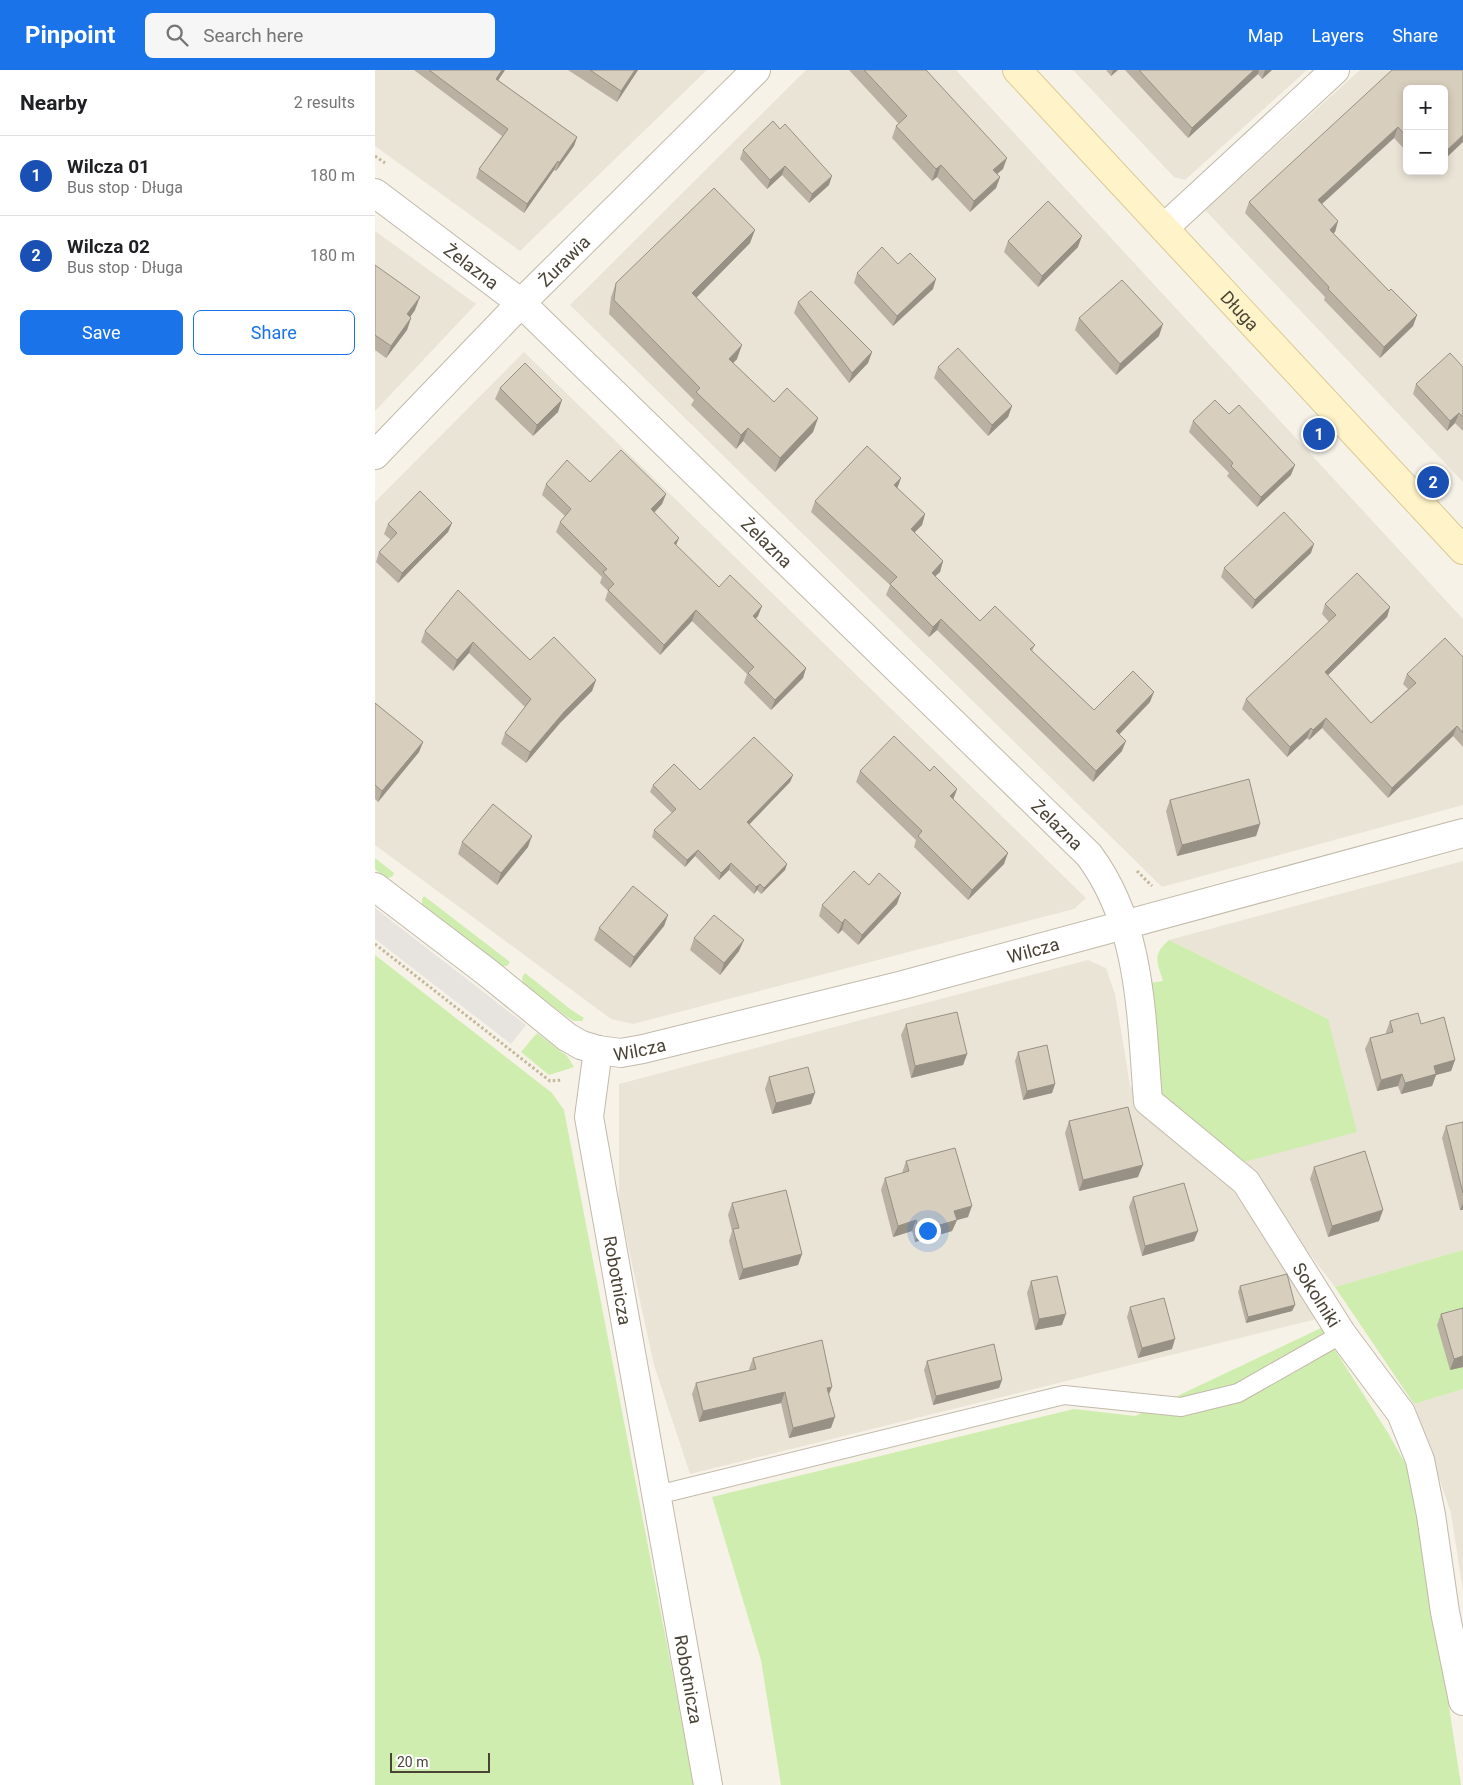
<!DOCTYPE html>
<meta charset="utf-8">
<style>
:root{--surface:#fff;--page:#f6f6f6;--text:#202124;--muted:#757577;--line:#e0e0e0;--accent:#1a73e8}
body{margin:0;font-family:Roboto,sans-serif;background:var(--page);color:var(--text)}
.controls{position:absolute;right:15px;top:15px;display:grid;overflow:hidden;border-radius:8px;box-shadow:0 2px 8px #0003}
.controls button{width:45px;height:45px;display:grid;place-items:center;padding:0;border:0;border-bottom:1px solid var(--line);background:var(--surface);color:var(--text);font:25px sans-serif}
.scale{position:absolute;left:15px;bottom:12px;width:100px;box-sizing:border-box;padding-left:5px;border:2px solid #4a4336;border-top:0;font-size:14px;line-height:18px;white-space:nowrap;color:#4a4336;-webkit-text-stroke:4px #fff;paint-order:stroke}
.you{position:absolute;left:552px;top:1160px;width:18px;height:18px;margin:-12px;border:4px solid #fff;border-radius:50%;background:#1a73e8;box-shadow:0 0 0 8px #1a73e833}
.badge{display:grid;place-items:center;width:32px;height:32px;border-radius:50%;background:var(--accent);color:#fff;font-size:16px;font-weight:700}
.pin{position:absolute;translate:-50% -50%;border:2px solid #fff;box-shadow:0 1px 5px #0006}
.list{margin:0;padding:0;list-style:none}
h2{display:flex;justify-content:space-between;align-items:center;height:65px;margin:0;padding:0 20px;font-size:21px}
h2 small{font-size:16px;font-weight:400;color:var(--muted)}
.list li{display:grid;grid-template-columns:32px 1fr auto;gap:15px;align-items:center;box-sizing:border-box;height:80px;padding:0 20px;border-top:1px solid var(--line)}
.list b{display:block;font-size:19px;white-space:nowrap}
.list p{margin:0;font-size:16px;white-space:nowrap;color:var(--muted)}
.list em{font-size:16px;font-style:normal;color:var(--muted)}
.actions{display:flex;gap:10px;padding:15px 20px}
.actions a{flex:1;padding:11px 0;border:1px solid var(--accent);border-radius:8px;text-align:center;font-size:18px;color:var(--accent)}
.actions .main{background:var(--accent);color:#fff}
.icon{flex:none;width:28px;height:28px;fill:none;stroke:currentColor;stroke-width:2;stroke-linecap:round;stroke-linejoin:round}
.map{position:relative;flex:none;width:1088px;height:1715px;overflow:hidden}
header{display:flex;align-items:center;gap:30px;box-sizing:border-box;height:70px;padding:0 25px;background:var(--accent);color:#fff}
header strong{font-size:24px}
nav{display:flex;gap:28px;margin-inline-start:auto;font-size:18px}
.search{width:350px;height:45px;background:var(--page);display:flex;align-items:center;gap:12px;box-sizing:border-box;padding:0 18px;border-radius:8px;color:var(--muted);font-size:19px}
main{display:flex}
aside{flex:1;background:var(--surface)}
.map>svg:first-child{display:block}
.residential{fill:#eae4d6;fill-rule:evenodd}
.green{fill:#cfedae}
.parking{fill:#e7e4e0}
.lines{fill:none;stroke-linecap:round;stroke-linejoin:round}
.lane-casing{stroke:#c2baaa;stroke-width:20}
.street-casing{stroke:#c2baaa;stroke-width:30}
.secondary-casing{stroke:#dac994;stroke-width:30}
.path{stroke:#c5b79a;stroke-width:3;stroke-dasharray:2.5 2.5;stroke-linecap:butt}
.lane{stroke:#fff;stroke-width:18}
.street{stroke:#fff;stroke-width:28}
.secondary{stroke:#fff4c9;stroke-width:28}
.wall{fill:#bab1a3}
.shaded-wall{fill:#979084}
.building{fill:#d8cebd;stroke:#979084}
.labels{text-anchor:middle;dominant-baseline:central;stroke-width:4.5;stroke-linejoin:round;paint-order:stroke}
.street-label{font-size:18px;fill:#4a4336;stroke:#fff}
</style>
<header>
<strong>Pinpoint</strong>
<div class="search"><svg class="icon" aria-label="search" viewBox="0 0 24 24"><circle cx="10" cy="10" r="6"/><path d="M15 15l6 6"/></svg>Search here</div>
<nav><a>Map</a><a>Layers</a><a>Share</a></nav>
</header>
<main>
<aside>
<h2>Nearby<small>2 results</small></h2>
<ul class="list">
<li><span class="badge" style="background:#1a4fb4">1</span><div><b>Wilcza 01</b><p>Bus stop · Długa</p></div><em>180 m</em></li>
<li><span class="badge" style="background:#1a4fb4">2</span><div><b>Wilcza 02</b><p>Bus stop · Długa</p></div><em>180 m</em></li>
</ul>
<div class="actions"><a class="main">Save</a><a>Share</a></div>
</aside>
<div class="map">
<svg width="1088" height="1715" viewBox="0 0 1088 1715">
<rect width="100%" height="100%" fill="#f6f2e8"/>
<!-- residential -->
<g class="residential">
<path d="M0 0H332L145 181 0 76Z"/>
<path d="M431 0H581L1088 549V735L787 817 195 235Z"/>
<path d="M698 0H932L810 110 799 107Z"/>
<path d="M985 0H1088V412L830 140ZM1032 19H1069V101H1032Z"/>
<path d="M0 161 101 234 0 341Z"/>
<path d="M149 282 711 828 699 839 258 954 236 949 0 775V432Z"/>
<path d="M1088 791V1180L960 1217 865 1093 953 949 794 870Z"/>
<path d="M713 890 731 898 740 924 755 1015 769 1038 806 1067 863 1126 946 1248 315 1404 279 1295 244 1134V1014Z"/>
<path d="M1088 1319V1521L1076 1443 1039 1334Z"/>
</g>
<!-- green -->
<g class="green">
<path d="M0 788 19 803 17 807 10 808 0 799Z"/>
<path d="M49 826 135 892 132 896H125L47 836V829Z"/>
<path d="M794 870 953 949 982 1062 865 1093 785 1023 776 913 788 911C782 891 777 885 794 870Z"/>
<path d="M0 885 177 1023 189 1040 319 1715H0Z"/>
<path d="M150 903 195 939 209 948 207 951H199L192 947 148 913 147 907Z"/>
<path d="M162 963 192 986 199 997 174 1005 146 982Z"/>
<path d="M1088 1180V1319L1039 1334 960 1217Z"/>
<path d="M946 1258 1013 1363 1039 1409 1086 1715H406L386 1590 337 1427 699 1339 760 1346Z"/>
</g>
<!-- parking -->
<path class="parking" d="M0 838 151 955 136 974 0 869Z"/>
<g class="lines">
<!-- lane casing -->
<g class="lane-casing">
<path id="lane" d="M282 1425 689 1325 806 1337 863 1323 967 1264"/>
</g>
<!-- street casing -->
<g class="street-casing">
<g id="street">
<path id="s1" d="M0 123 146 233 714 785C767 856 766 946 773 1031L871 1112 967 1264 1026 1343 1045 1390 1056 1445 1070 1542 1088 1631"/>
<path d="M789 158 960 0"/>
<path id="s2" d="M0 385 146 233 381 0"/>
<path id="s3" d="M0 817 113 903 192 967 206 975 223 980 214 1047 333 1715"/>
<path id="s4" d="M223 980 246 983 268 979 528 915 1088 763"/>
</g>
</g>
<!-- secondary casing -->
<g class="secondary-casing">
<g id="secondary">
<path id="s5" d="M642 0 1088 480"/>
</g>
</g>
<!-- path -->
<g class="path">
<path d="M0 86 10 93"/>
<path d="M762 801 777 816"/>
<path d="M0 874 175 1011 187 1010"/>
</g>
<!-- lane -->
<use href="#lane" class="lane"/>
<!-- street -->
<use href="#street" class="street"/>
<!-- secondary -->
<use href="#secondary" class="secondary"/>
</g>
<!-- wall -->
<g class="wall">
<path d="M39 0H130L123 10 202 67 199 76 181 101 179 100 149 143 101 108 104 99 127 66Z"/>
<path d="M193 0H263L242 32Z"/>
<path d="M474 0H551L628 99 622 104 625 107 621 118 595 142 562 107 557 111 517 68 521 56 524 54Z"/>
<path d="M731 0H743L736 6Z"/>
<path d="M750 0H897L887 9 883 4 813 68Z"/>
<path d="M1032 19V82L1019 68 947 134 963 151 960 162 958 163 1014 221 1042 245 1038 256 1005 288 949 230 950 227 870 143 874 132Z"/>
<path d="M398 51 454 115 434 133 407 105 392 119 365 89 368 80Z"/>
<path d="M1050 101H1058L1054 105Z"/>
<path d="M633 171 703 177 663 217 629 182Z"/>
<path d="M375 173 321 228 362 289 358 293 399 332 443 348 438 362 400 402 368 371 361 379 316 335 319 330 234 244 236 227 241 213Z"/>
<path d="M523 194 558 219 518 256 479 213 482 203Z"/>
<path d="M0 195 40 240 35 247 36 248 32 260 11 288 0 280Z"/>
<path d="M423 232 497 282 493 293 474 313 419 243Z"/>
<path d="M704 248 784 266 741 305 700 260Z"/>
<path d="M563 297 637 336 633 347 613 366 559 308Z"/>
<path d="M1088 297V361L1080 353 1072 361 1038 324 1041 314Z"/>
<path d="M125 318 183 342 158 366 120 329Z"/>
<path d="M818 351 916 405 882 437 852 406 854 403 814 362Z"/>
<path d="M526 408 522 418 550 444 547 455 539 463 568 491 565 502 560 506 605 551 660 575 657 581 719 640 775 632 744 664 747 681 718 712 562 560 554 567 511 525 515 515 436 442 440 431Z"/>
<path d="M215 412 291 424 287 434 279 443 301 476 344 517 387 536 383 546 381 549 431 598 428 608 396 640 369 613 372 604 317 551 285 585 230 530 233 521 225 513 227 507 181 462 185 452 190 446 167 425 171 414Z"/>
<path d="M77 453 73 462 23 513 1 492 4 482 16 470 9 464 13 454Z"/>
<path d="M936 483 877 539 846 507 849 498Z"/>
<path d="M83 520 155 590 221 610 217 621 185 653 151 693 126 674 130 663 150 637 94 583 78 601 46 572 50 561Z"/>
<path d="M950 534 1015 537 1012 547 953 605 996 653 1033 619 1028 614 1032 604 1088 587V677L1078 666 1013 728 947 658 934 670 932 668 912 687 867 639 871 629 954 552 947 544Z"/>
<path d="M0 633 48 672 44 682 3 732 0 729Z"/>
<path d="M485 701H555L582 719 578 729 629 794 593 830 539 777 541 770 481 712Z"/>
<path d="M418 705 415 712 374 754 412 794 410 800 386 824 382 820 379 824 354 800 344 810 320 786 310 797 277 767 279 760 297 743 275 722 278 715 325 720Z"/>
<path d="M795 730 885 754 881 766 802 786 791 741Z"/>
<path d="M87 772 153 777 122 815 83 784Z"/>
<path d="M494 815 522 834 483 875 467 860 463 864 444 846 447 835Z"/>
<path d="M293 845 289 856 255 898 219 870 224 858Z"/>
<path d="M319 868 364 881 345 905 315 880Z"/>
<path d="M1015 951 1046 954 1080 990 1076 1001 1061 1005 1057 1016 1026 1024 1023 1016 1002 1021 990 979 995 968 1011 964V962Z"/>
<path d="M531 954 592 984 588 995 536 1008 526 965Z"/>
<path d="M643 982 680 1014 677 1023 648 1030 640 991Z"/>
<path d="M394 1007 436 1034 397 1044 390 1019Z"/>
<path d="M694 1051 763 1107 704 1121 690 1063Z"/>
<path d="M1088 1052V1140H1085L1067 1068 1071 1056Z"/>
<path d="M531 1091 593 1147 582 1150 577 1161 540 1172 537 1161 518 1167 506 1120 510 1108 527 1103Z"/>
<path d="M939 1097 1008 1140 1004 1151 953 1167 935 1109Z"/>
<path d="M758 1127 819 1171 767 1186 754 1137Z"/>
<path d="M357 1133 427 1184 423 1195 364 1210 354 1171 357 1161 353 1145Z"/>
<path d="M656 1211 687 1255 660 1260 652 1223Z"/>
<path d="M865 1216 920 1235 917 1241 871 1253 863 1222Z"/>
<path d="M755 1237 797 1279 763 1288 752 1247Z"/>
<path d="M1088 1238V1297L1075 1300 1062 1255 1066 1244Z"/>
<path d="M378 1288 454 1325 456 1358 414 1368 406 1333 324 1352 317 1324 321 1313 375 1301 374 1299Z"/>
<path d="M552 1291 627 1310 624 1318 558 1335 549 1300Z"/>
</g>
<!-- shaded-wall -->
<g class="shaded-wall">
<path d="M127 0H130L118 18 121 9Z"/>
<path d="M260 0H263L242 32 246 21Z"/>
<path d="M738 0H743L736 6Z"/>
<path d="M879 0H884L883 4 813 68 817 58Z"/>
<path d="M890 0H897L887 9Z"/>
<path d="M1023 57 1019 68 939 141 943 130Z"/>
<path d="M1088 65V72L1069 90V83Z"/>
<path d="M202 67 199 76 181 101 184 93Z"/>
<path d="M632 88 628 99 614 111 618 100Z"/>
<path d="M183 91 179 100 149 143 152 134Z"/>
<path d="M566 95 562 107 557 111 561 99Z"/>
<path d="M410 96 407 105 392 119 395 110Z"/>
<path d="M457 106 454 115 434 133 437 124Z"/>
<path d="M625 107 621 118 595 142 599 131Z"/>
<path d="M963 151 960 162 951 170 955 160Z"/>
<path d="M380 160 375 173 312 237 317 223Z"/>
<path d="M707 166 703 177 663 217 667 206Z"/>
<path d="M561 209 558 219 518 256 522 246Z"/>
<path d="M45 227 40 240 28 257 32 244Z"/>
<path d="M1042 245 1038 256 1005 288 1009 277Z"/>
<path d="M36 248 32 260 11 288 16 276Z"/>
<path d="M788 254 784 266 741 305 745 294Z"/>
<path d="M367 275 362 289 349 302 354 289Z"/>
<path d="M497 282 493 293 474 313 477 303Z"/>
<path d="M187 330 183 342 158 366 162 355Z"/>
<path d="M637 336 633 347 613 366 617 355Z"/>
<path d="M1084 343 1080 353 1072 361 1075 351Z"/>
<path d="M443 348 438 362 400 402 405 388Z"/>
<path d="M373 358 368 371 361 379 366 365Z"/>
<path d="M920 395 916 405 882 437 886 427Z"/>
<path d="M526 408 522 419 519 415Z"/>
<path d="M291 424 287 434 272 450 276 439Z"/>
<path d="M550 444 547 455 532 470 536 459Z"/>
<path d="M77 453 73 462 23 513 27 503Z"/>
<path d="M304 468 300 478 299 473Z"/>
<path d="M939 474 936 483 877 539 880 530Z"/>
<path d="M568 491 565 502 553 513 557 503Z"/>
<path d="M387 536 383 546 374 556 378 546Z"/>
<path d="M1015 537 1012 547 946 612 950 602Z"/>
<path d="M321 540 317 551 285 585 289 575Z"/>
<path d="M566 549 562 560 554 567 558 557Z"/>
<path d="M98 572 94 583 78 601 82 590Z"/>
<path d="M431 598 428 608 396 640 400 630Z"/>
<path d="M221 610 217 621 185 653 151 693 155 682 189 642Z"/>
<path d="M779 622 775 632 737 672 741 661Z"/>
<path d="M951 648 947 658 934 670 938 660Z"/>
<path d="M1082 656 1078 666 1013 728 1017 718Z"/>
<path d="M936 658 932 668 912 687 915 677Z"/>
<path d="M751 671 747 681 718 712 721 701Z"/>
<path d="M48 672 44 682 3 732 7 721Z"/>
<path d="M418 705 415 712 370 759 372 752Z"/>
<path d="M582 719 578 730 575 726Z"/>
<path d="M885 754 881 766 802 786 807 775Z"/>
<path d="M157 766 153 777 122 815 126 803Z"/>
<path d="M323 780 320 786 310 797 312 790Z"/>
<path d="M633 783 629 794 593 830 597 820Z"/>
<path d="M356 793 354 800 344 810 346 803Z"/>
<path d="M412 794 410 800 386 824 389 818Z"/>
<path d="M385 814 382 820 379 824 381 817Z"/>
<path d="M526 823 522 834 483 875 487 865Z"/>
<path d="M293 845 289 856 255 898 259 887Z"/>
<path d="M470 849 467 860 463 864 467 853Z"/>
<path d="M369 870 364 881 345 905 349 893Z"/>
<path d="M592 984 588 995 536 1008 540 996Z"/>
<path d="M1080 990 1076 1001 1061 1005 1057 1016 1026 1024 1030 1013 1059 996Z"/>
<path d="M1027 1004 1023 1016 1002 1021 1006 1010Z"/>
<path d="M680 1014 677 1023 648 1030 652 1021Z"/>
<path d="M440 1023 436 1034 397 1044 401 1033Z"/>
<path d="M768 1095 763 1107 704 1121 708 1110Z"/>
<path d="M1088 1133V1140H1085Z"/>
<path d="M597 1136 593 1147 582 1150 577 1161 540 1172 544 1161 579 1141Z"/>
<path d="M1008 1140 1004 1151 953 1167 957 1156Z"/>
<path d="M541 1150 537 1161 518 1167 523 1156Z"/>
<path d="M823 1161 819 1171 767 1186 770 1176Z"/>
<path d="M427 1184 423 1195 364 1210 368 1199Z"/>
<path d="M920 1235 917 1241 871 1253 873 1247Z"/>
<path d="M691 1244 687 1255 660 1260 664 1249Z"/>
<path d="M800 1269 797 1279 763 1288 767 1278Z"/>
<path d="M1088 1286V1297L1075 1300 1079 1289Z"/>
<path d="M627 1310 624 1318 558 1335 561 1326Z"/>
<path d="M457 1317 453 1327 452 1318Z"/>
<path d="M410 1322 406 1333 324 1352 328 1341Z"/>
<path d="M460 1347 456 1358 414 1368 418 1358Z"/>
</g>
<!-- building -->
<g class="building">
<path d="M54 0H127L121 9 202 67 184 93 183 91 152 134 104 99 133 59Z"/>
<path d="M215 0H260L246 21Z"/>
<path d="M489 0H551L632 88 618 100 625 107 599 131 566 95 561 99 521 56 532 46Z"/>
<path d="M764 0H879L817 58Z"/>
<path d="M1017 0H1088V65L1069 83V19H1032V67L1023 57 943 130 963 151 955 160 1014 221 1016 219 1042 245 1009 277 953 219 954 217 874 132Z"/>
<path d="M398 51 405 59 410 54 457 106 437 124 410 96 395 110 368 80Z"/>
<path d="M339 118 380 160 317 223 367 275 354 289 399 332 412 318 443 348 405 388 373 358 366 365 321 322 325 318 239 230 241 213Z"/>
<path d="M673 131 707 166 667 206 633 171Z"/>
<path d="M507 177 523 194 535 183 561 209 522 246 482 203Z"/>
<path d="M0 195 45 227 32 244 36 248 16 276 0 265Z"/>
<path d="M747 210 788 254 745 294 704 248Z"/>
<path d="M436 221 497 282 477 303 423 232Z"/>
<path d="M583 278 637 336 617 355 563 297Z"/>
<path d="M1075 283 1088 297V347L1084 343 1075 351 1041 314Z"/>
<path d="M150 293 187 330 162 355 125 318Z"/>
<path d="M840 330 854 344 864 335 920 395 886 427 856 396 858 393 818 351Z"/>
<path d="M492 376 526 408 519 415 550 444 536 459 568 491 557 503 605 551 620 536 660 575 655 579 719 640 758 601 779 622 741 661 751 671 721 701 566 549 558 557 515 514 522 507 440 431Z"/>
<path d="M246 380 291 424 276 439 304 468 299 473 344 517 355 505 387 536 378 546 431 598 400 630 373 603 379 597 321 540 289 575 233 520 239 514 228 502 232 499 185 452 196 439 171 414 192 390 215 412Z"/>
<path d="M45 421 77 453 27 503 4 482 22 463 13 454Z"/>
<path d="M909 442 939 474 880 530 849 498Z"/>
<path d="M982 503 1015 537 950 602 996 653 1041 613 1032 604 1070 568 1088 587V663L1082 656 1017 718 951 648 938 660 936 658 915 677 871 629 961 545 950 534Z"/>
<path d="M83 520 155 590 179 567 221 610 189 642 155 682 130 663 156 629 98 572 82 590 50 561Z"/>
<path d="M0 633 48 672 7 721 0 715Z"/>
<path d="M519 666 555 701 559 696 582 719 575 726 633 783 597 820 543 766 547 761 485 701Z"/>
<path d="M379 667 418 705 372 752 412 794 389 818 385 814 381 817 356 793 346 803 323 780 312 790 279 760 301 739 278 715 299 694 325 720Z"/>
<path d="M874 709 885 754 807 775 795 730Z"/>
<path d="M118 734 157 766 126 803 87 772Z"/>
<path d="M479 801 494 815 504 803 526 823 487 865 470 849 467 853 447 835Z"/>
<path d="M258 816 293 845 259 887 224 858Z"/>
<path d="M339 845 369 870 349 893 319 868Z"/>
<path d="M582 942 592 984 540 996 531 954Z"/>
<path d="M1043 943 1046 954 1069 947 1080 990 1059 996 1061 1004 1030 1013 1027 1004 1006 1010 995 968 1018 962 1015 951Z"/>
<path d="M672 975 680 1014 652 1021 643 982Z"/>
<path d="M433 997 440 1023 401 1033 394 1007Z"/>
<path d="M753 1037 768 1095 708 1110 694 1051Z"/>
<path d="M1088 1052V1123L1071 1056Z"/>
<path d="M580 1078 597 1136 579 1141 582 1150 544 1161 541 1150 523 1156 510 1108 534 1101 531 1091Z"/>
<path d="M990 1081 1008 1140 957 1156 939 1097Z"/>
<path d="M809 1113 823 1161 770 1176 758 1127Z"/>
<path d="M411 1120 427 1184 368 1199 358 1159 364 1158 357 1133Z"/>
<path d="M912 1204 920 1235 873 1247 865 1216Z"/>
<path d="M682 1206 691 1244 664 1249 656 1211Z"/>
<path d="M789 1228 800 1269 767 1278 755 1237Z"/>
<path d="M1088 1238V1286L1079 1289 1066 1244Z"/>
<path d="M447 1270 457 1317 452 1318 460 1347 418 1358 410 1322 328 1341 321 1313 381 1299 378 1288Z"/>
<path d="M619 1274 627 1310 561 1326 552 1291Z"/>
</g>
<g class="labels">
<!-- street labels -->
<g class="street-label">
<text stroke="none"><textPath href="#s2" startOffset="271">Żurawia</textPath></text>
<text stroke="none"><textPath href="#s1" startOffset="121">Żelazna</textPath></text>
<text stroke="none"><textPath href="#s5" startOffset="328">Długa</textPath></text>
<text stroke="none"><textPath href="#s1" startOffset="526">Żelazna</textPath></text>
<text stroke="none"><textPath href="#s1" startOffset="931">Żelazna</textPath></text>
<text stroke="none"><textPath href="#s4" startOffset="448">Wilcza</textPath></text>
<text stroke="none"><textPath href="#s4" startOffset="42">Wilcza</textPath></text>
<text stroke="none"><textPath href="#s3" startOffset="511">Robotnicza</textPath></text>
<text stroke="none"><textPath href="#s1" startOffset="1492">Sokolniki</textPath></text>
<text stroke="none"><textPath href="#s3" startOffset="916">Robotnicza</textPath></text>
</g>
</g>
</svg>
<div class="controls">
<button>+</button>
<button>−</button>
</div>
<div class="scale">20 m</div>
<div class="you"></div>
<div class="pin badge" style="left:944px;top:364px;background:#1a4fb4">1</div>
<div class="pin badge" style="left:1058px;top:412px;background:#1a4fb4">2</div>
</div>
</main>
